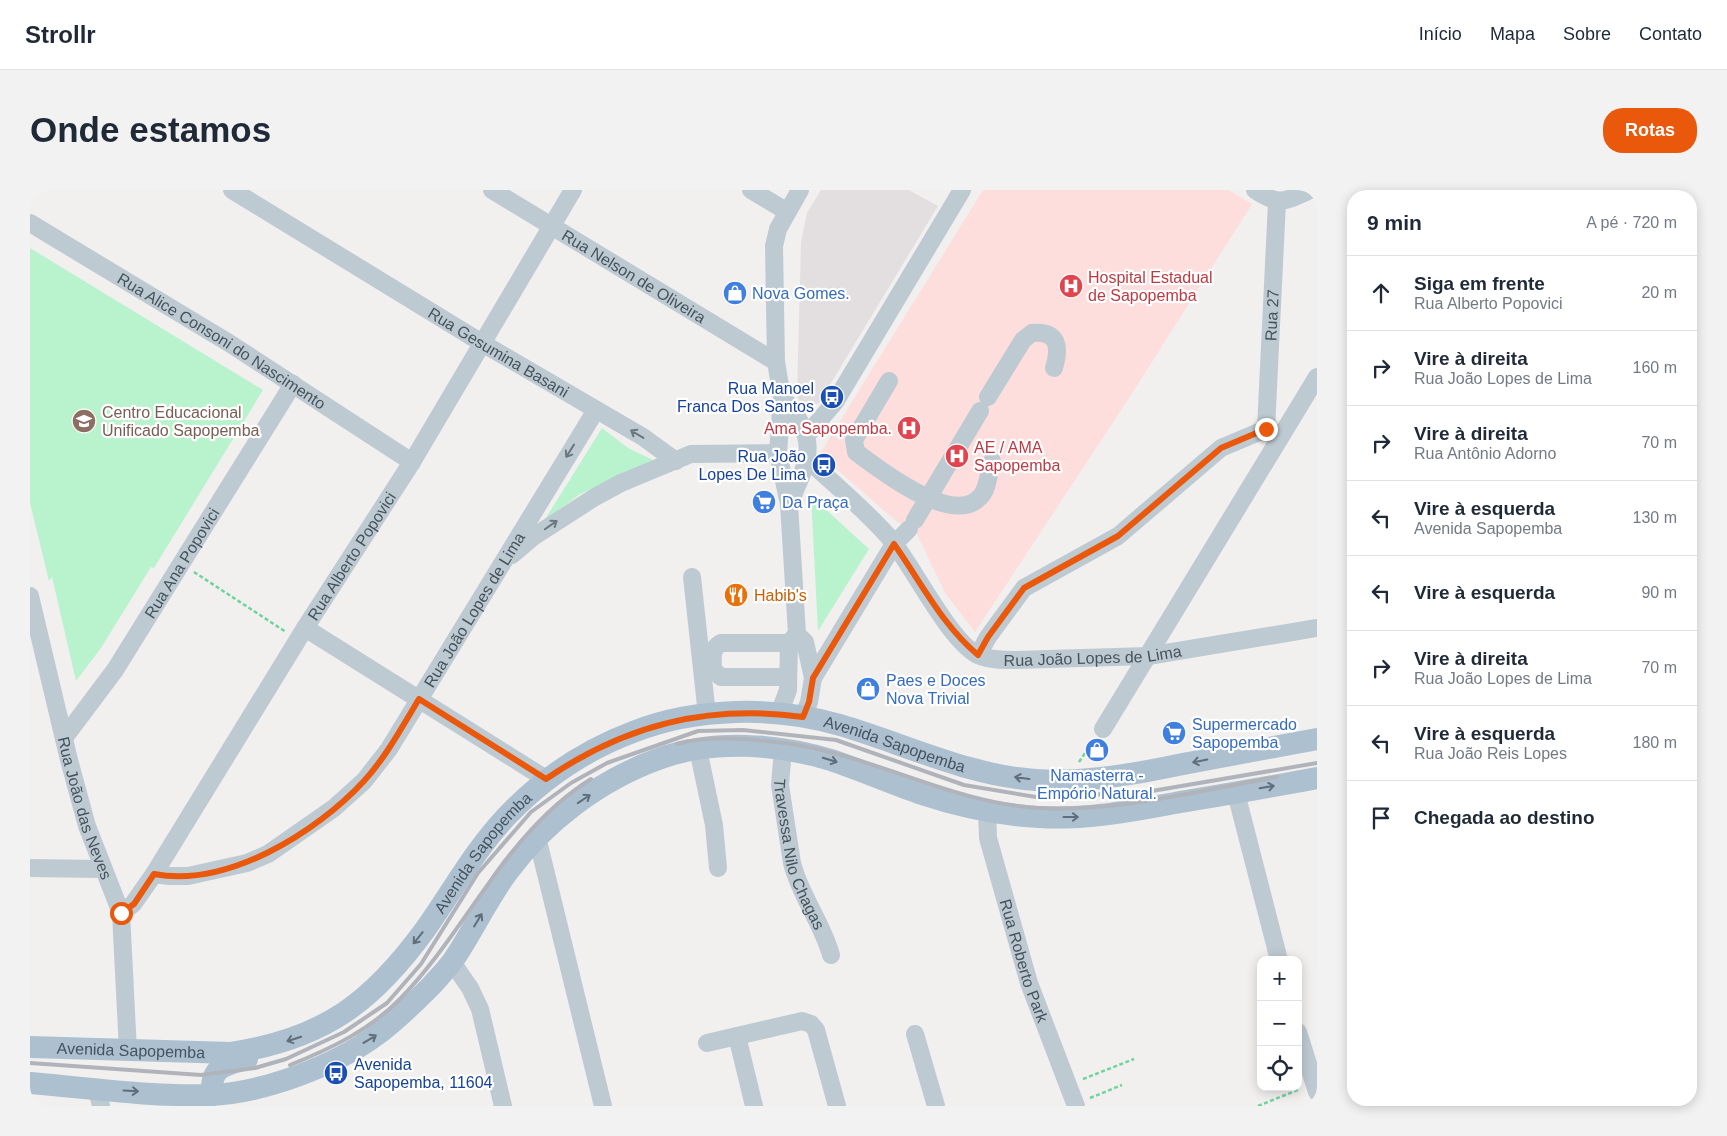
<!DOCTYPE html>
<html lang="pt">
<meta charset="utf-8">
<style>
:root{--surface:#fff;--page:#f2f2f3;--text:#1f2937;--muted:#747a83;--line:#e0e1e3;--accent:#ea580c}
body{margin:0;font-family:Arial,sans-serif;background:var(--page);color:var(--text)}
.controls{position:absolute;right:15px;bottom:15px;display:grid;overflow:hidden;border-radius:10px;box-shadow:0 2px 12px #0003}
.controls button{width:45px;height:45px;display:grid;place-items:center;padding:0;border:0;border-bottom:1px solid var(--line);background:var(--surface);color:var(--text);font:25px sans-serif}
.stop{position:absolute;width:15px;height:15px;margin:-11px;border:4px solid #ea580c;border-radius:50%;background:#fff}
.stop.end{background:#ea580c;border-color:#fff;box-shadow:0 1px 5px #0008}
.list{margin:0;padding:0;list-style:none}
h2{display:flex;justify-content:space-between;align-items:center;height:65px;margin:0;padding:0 20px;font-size:21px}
h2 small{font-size:16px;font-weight:400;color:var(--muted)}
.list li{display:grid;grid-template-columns:32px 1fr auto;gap:15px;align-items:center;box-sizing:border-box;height:75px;padding:0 20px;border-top:1px solid var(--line)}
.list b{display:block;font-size:19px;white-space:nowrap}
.list p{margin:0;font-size:16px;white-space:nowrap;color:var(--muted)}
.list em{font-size:16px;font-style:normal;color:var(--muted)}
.icon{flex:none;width:28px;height:28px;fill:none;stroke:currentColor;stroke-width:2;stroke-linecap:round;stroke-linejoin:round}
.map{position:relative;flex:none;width:1287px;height:916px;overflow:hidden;border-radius:20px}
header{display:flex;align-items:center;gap:30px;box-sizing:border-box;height:70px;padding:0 25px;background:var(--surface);border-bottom:1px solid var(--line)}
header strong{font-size:24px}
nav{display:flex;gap:28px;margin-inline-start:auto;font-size:18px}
.intro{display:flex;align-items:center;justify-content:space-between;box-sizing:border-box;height:120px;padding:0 30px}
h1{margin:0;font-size:35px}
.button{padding:12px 22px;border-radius:20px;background:var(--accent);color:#fff;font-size:18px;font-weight:700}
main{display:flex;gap:30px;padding:0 30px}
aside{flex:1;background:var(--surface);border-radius:20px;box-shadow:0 2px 12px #0003}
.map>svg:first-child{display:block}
.education{fill:#e3dfe1}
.medical{fill:#fddedd}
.green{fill:#b9f3cd}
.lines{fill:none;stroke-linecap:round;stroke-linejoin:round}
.path{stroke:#6ed49d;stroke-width:2.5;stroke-dasharray:4 2.5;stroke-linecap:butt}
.minor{stroke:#becad2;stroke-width:18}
.major{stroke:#acc0d0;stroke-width:22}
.rail{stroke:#b0b4ba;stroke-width:4}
.oneway{stroke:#697781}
.oneway2{stroke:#5f6e7a}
.route{stroke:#ea580c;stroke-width:6}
.labels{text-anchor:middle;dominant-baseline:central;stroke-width:4.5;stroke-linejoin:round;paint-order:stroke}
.street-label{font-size:16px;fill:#45535e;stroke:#fff}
.health-label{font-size:16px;fill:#be3a42;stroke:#fff;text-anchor:start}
.shop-label{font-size:16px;fill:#366cbe;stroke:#fff;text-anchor:start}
.transit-label{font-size:16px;fill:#164399;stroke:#fff;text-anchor:end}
.education-label{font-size:16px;fill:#785e54;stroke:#fff;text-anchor:start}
.food-label{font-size:16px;fill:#c56008;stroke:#fff;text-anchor:start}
</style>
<header>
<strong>Strollr</strong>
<nav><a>Início</a><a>Mapa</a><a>Sobre</a><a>Contato</a></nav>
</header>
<div class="intro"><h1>Onde estamos</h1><a class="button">Rotas</a></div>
<main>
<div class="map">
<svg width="1287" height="916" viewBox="0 0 1287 916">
<rect width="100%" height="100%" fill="#f2efef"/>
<!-- education -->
<path class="education" d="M791 0H879L908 16 789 213 777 219 767 207 771 52 777 23Z"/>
<!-- medical -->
<path class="medical" d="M953 0H1199L1222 14 1103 202 945 442 915 403 887 344 866 331 795 269 791 262Z"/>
<!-- green -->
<g class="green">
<path d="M0 58 233 200 124 378 121 377 71 458 46 491 22 387 19 391 0 313Z"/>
<path d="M572 238 598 258 625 271 550 304 514 331Z"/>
<path d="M781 306 839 359 788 441Z"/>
</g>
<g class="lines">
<!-- path -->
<g class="path">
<path d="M164 382 256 442"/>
<path d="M1049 572 1064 550"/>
<path d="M1053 889 1104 869"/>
<path d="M1060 908 1092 895"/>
<path d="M1228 916 1270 899"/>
</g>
<!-- minor -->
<g class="minor">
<path id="s1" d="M202 0 452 153 613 247 646 271"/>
<path id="s2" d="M462 0 746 172"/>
<path d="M721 0 756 21"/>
<path d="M770 0 748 39 744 56 746 172 752 207 748 263 759 314 767 444 775 452 783 488"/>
<path d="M1225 0C1249 16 1254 12 1280 0"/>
<path id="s3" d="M0 33 199 153 382 272"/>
<path d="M859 191 824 250 826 262C850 280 923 337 950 307 958 300 959 281 962 271"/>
<path d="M752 207C789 251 781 265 759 314"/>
<path d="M958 207 993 150 1002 143C1029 140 1030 158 1024 178"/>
<path id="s4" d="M1236 239 1247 12"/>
<path d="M777 245 805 212 932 0"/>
<path id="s5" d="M778 270C804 294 834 319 858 346 882 373 920 454 950 466 961 470 972 470 984 470L1118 466 1287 438"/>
<path d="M885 330 950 221"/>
<path d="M482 365 503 347 565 307 591 293 661 264 748 263"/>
<path d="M662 387 677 525"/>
<path id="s6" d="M0 406 39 570 57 636 91 723 98 861"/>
<path d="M275 438 516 589"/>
<path d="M948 465 958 447 994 398 1088 346 1191 258 1236 239 1250 246"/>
<path d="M758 487H691L683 480C683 469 680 459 691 453H759"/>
<path d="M749 524 758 500 759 453 767 444"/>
<path d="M773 527 779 512 783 488 864 354 879 339"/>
<path d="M1073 539 1287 187"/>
<path id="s7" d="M34 548 85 480 263 194"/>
<path d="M668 559 684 635 688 678"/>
<path id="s8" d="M753 559 750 595 762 673C770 705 792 733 801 765"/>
<path d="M1206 603 1249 770"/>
<path id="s9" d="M957 621 958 648 999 793 1046 916"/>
<path d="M507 647 573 916"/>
<path d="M0 678 73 679"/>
<path id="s10" d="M124 684 139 686H158L217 673 238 664 304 618 334 591 359 559 566 220"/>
<path id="s11" d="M91 723 103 714 124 684 275 438 382 272 543 0"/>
<path d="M422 772 440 798 450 819 473 916"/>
<path d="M1268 842 1287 902"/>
<path d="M885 844 906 916"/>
<path d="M707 846 724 916"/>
<path d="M677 853 772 831 781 834 786 840 807 916"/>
<path d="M67 899 71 916"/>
</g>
<!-- major -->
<g class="major">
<path id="s12" d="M0 857 201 863C294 849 343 812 397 737 423 700 445 660 476 627 512 589 555 560 603 542 666 517 746 516 810 535 875 554 939 586 1006 590 1056 593 1105 584 1153 574 1198 566 1242 557 1287 549"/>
<path d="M0 893C59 898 120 907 180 905 233 903 305 876 348 844 367 830 384 813 401 796 409 787 418 778 424 769 443 741 457 710 477 683 515 631 571 589 631 568 685 549 748 554 801 570 831 580 860 593 889 603 928 616 969 625 1009 627 1055 630 1100 621 1145 613 1192 605 1240 597 1287 588"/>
<path d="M182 905C180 877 193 875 217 869"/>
</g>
<!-- rail -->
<g class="rail">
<path d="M647 554C667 548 693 548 714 549 742 551 769 554 796 561 868 579 933 613 1007 618 1089 622 1167 601 1247 587"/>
<path d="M0 873 171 885 225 878 256 869 314 842 357 813 391 774 448 683 501 622 541 593 577 573 668 541 713 540 806 550 934 595 1012 608 1122 601 1287 573"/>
<path d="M260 875C300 859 340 840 370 809 439 738 475 643 561 589"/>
</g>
</g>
<!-- one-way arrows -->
<defs><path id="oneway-shaft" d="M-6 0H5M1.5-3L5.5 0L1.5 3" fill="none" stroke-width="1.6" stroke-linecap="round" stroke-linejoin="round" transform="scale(1.25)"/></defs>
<g class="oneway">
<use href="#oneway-shaft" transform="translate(607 244) rotate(-149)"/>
<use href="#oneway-shaft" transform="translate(540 261) rotate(122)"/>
<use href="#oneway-shaft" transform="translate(521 335) rotate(-35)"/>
</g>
<g class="oneway2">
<use href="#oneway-shaft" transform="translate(800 570) rotate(17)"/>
<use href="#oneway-shaft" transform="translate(1170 571) rotate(169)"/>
<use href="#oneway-shaft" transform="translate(992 588) rotate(-172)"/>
<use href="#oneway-shaft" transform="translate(1237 597) rotate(-10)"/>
<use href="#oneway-shaft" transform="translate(554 609) rotate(-34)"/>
<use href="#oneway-shaft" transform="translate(1041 627)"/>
<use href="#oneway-shaft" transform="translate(448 730) rotate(-59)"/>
<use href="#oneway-shaft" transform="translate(388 748) rotate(129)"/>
<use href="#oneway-shaft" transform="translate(264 849) rotate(162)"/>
<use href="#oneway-shaft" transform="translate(340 849) rotate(-31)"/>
<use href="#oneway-shaft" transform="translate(101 901) rotate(3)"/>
</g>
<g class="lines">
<!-- route -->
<path class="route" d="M91 723 104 714 124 684C197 698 286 643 334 591 356 567 372 537 389 509L516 589C595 535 677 514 773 527L779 512 783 488 864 354C891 392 912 435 948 465L958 447 994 398 1088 346 1191 258 1236 239"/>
</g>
<!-- icons -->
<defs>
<g id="hospital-disc" transform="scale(1.25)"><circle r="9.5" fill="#e0444e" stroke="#fff"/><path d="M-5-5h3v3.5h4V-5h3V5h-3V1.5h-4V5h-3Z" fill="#fff"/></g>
<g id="shop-disc" transform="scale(1.25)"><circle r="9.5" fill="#3f7fe0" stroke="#fff"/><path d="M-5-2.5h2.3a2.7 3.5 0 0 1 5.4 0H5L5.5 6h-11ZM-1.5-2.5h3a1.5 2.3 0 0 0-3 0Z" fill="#fff"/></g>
<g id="bus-disc" transform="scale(1.25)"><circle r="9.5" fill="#1a4fb4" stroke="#fff"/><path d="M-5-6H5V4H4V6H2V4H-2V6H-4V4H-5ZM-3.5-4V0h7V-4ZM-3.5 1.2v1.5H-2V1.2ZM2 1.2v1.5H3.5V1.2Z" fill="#fff"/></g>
<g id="school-disc" transform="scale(1.25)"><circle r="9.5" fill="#8d6e63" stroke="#fff"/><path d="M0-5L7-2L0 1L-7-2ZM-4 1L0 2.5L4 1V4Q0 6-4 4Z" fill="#fff"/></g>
<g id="supermarket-disc" transform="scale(1.25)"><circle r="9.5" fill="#3f7fe0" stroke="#fff"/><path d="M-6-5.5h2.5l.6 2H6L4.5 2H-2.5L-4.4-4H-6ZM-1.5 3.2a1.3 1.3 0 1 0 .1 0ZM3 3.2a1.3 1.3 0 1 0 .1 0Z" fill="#fff"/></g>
<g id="restaurant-disc" transform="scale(1.25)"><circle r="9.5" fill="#e8710a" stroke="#fff"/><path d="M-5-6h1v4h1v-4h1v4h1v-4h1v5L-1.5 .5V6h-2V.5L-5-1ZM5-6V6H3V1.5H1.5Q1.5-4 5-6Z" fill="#fff"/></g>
</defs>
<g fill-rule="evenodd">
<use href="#hospital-disc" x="1041" y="96"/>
<use href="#shop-disc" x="705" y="103"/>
<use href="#bus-disc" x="802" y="207"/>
<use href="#school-disc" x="54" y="231"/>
<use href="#hospital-disc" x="879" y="238"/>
<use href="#hospital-disc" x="927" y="266"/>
<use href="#bus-disc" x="794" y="275"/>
<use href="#supermarket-disc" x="734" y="312"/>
<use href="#restaurant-disc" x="706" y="405"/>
<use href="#shop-disc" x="838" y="499"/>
<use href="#supermarket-disc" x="1144" y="543"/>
<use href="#shop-disc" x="1067" y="560"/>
<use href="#bus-disc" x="306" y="883"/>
</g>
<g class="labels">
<!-- street labels -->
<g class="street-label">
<text stroke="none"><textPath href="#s2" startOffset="166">Rua Nelson de Oliveira</textPath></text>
<text stroke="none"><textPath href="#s4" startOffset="114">Rua 27</textPath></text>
<text stroke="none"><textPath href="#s3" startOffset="225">Rua Alice Consoni do Nascimento</textPath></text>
<text stroke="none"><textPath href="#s1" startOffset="312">Rua Gesumina Basani</textPath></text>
<text stroke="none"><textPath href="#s11" startOffset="426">Rua Alberto Popovici</textPath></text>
<text stroke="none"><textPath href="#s7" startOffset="211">Rua Ana Popovici</textPath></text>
<text stroke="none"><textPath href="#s10" startOffset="442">Rua João Lopes de Lima</textPath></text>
<text stroke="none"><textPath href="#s5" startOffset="376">Rua João Lopes de Lima</textPath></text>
<text stroke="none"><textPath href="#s12" startOffset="1000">Avenida Sapopemba</textPath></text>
<text stroke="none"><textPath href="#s6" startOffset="219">Rua João das Neves</textPath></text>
<text stroke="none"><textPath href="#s8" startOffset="108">Travessa Nilo Chagas</textPath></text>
<text stroke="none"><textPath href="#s12" startOffset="535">Avenida Sapopemba</textPath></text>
<text stroke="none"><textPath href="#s9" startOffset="155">Rua Roberto Park</textPath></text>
<text stroke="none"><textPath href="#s12" startOffset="101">Avenida Sapopemba</textPath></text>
</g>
<!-- health labels -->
<g class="health-label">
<text x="1058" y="87">Hospital Estadual<tspan x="1058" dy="18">de Sapopemba</tspan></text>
<text x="862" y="238" text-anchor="end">Ama Sapopemba.</text>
<text x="944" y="257">AE / AMA<tspan x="944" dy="18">Sapopemba</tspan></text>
</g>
<!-- shop labels -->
<g class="shop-label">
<text x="722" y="103">Nova Gomes.</text>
<text x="752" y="312">Da Praça</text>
<text x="856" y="490">Paes e Doces<tspan x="856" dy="18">Nova Trivial</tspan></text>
<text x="1162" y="534">Supermercado<tspan x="1162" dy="18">Sapopemba</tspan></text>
<text x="1067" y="585" text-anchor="middle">Namasterra -<tspan x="1067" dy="18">Empório Natural.</tspan></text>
</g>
<!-- transit labels -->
<g class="transit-label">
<text x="784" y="198">Rua Manoel<tspan x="784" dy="18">Franca Dos Santos</tspan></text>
<text x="776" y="266">Rua João<tspan x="776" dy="18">Lopes De Lima</tspan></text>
<text x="324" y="874" text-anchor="start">Avenida<tspan x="324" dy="18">Sapopemba, 11604</tspan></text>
</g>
<!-- education labels -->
<g class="education-label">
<text x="72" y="222">Centro Educacional<tspan x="72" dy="18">Unificado Sapopemba</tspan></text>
</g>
<!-- food labels -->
<g class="food-label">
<text x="724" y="405">Habib's</text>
</g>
</g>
</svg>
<div class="controls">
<button>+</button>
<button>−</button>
<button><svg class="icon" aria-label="locate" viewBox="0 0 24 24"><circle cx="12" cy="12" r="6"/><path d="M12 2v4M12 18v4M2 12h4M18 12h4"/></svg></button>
</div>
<div class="stop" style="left:91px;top:723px"></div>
<div class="stop end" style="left:1236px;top:239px"></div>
</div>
<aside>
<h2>9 min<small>A pé · 720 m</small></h2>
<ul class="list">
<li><svg class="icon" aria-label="ahead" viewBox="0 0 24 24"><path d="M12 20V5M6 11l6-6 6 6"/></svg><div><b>Siga em frente</b><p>Rua Alberto Popovici</p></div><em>20 m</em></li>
<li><svg class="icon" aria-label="right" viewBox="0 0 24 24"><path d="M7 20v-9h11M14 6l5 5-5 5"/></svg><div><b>Vire à direita</b><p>Rua João Lopes de Lima</p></div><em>160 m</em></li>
<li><svg class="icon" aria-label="right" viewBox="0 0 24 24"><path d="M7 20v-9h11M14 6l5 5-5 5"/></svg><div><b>Vire à direita</b><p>Rua Antônio Adorno</p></div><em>70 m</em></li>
<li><svg class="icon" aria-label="left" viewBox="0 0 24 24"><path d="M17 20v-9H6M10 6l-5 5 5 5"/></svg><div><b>Vire à esquerda</b><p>Avenida Sapopemba</p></div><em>130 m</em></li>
<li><svg class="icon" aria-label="left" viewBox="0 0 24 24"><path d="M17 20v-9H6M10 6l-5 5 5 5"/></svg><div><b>Vire à esquerda</b></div><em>90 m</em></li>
<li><svg class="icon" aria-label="right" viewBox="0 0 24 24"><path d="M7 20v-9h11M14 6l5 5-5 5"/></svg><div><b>Vire à direita</b><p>Rua João Lopes de Lima</p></div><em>70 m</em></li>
<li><svg class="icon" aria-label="left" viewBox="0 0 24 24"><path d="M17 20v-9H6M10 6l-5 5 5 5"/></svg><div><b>Vire à esquerda</b><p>Rua João Reis Lopes</p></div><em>180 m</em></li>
<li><svg class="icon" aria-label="arrive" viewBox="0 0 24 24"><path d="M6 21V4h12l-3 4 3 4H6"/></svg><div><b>Chegada ao destino</b></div></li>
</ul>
</aside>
</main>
